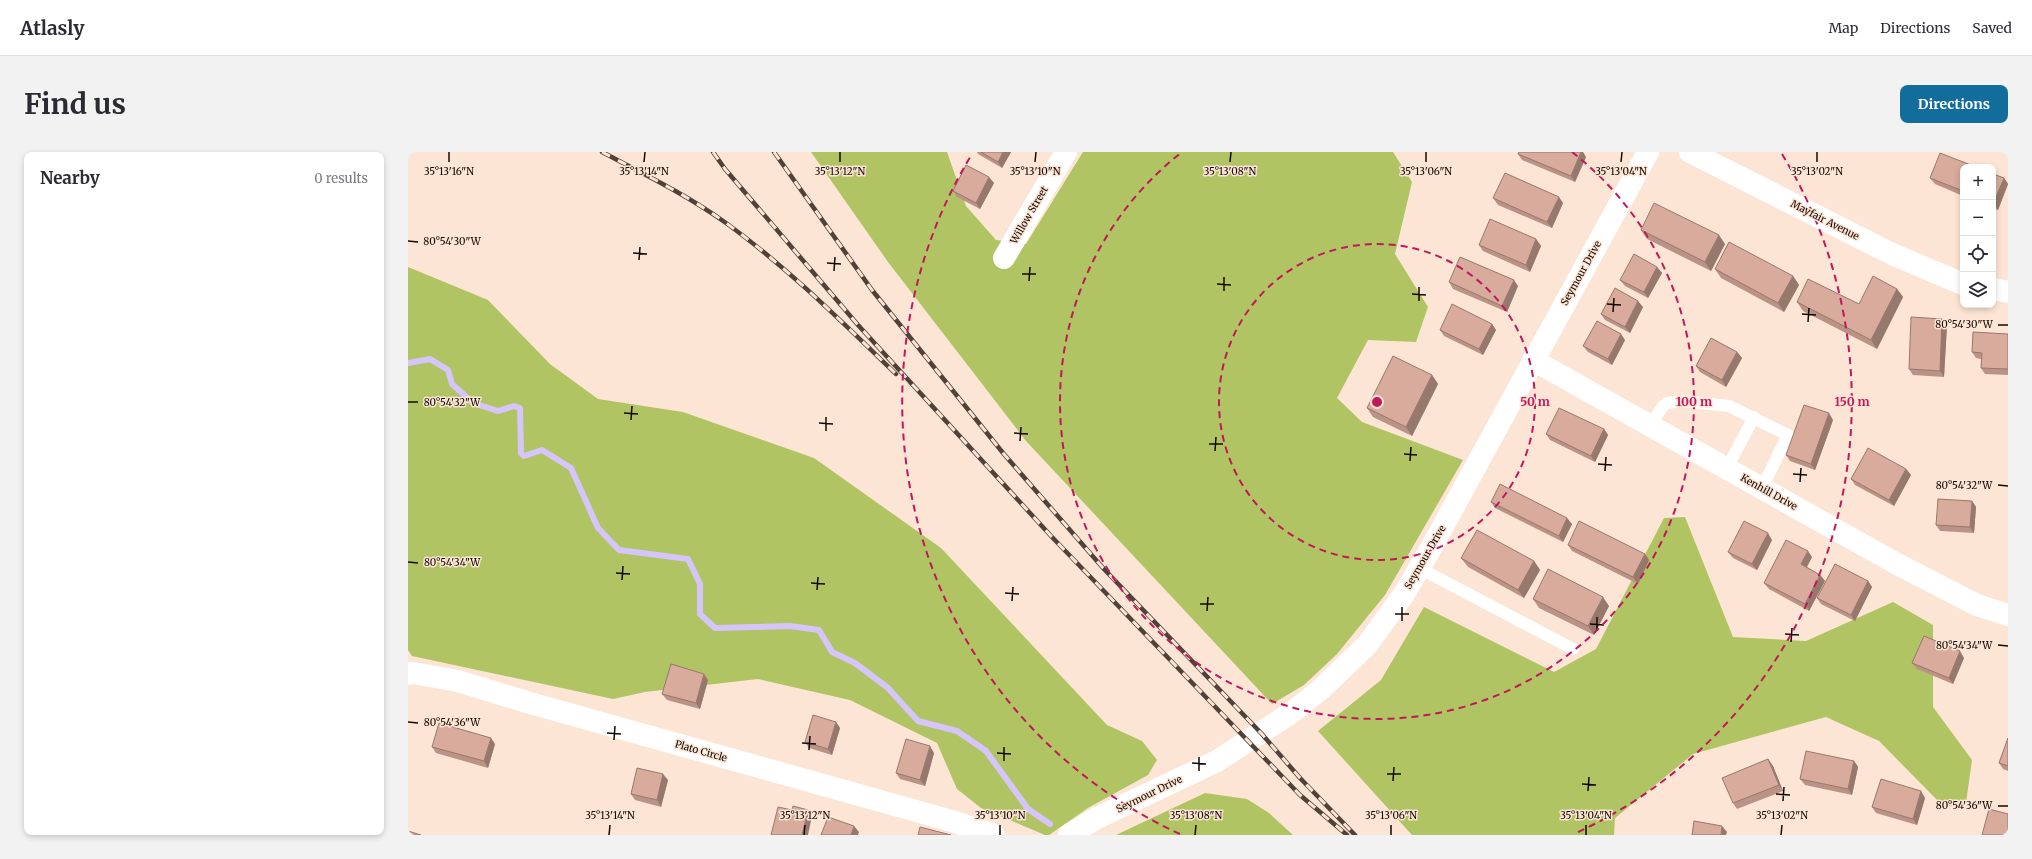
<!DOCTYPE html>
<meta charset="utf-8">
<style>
:root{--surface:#fff;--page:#f2f2f3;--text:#2b2b33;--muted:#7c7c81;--line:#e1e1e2;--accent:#126c9c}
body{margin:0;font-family:Merriweather,serif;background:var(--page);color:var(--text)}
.controls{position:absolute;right:12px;top:12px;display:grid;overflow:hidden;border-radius:8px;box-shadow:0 2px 6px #0003}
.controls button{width:36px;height:36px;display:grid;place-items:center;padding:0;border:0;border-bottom:1px solid var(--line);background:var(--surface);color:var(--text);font:20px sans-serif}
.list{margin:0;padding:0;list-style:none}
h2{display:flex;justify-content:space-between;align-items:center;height:52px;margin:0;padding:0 16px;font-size:17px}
h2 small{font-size:13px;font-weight:400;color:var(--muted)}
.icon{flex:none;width:22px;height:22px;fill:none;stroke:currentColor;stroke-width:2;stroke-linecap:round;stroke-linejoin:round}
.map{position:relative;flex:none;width:1600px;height:683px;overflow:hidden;border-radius:8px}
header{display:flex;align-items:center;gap:24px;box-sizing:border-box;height:56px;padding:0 20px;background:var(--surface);border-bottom:1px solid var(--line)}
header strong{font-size:19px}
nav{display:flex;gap:22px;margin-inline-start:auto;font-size:14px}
.intro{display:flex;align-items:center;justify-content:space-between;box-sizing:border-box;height:96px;padding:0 24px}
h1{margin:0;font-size:28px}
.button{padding:10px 18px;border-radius:8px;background:var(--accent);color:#fff;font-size:14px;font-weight:700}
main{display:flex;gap:24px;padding:0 24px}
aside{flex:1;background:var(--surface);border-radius:8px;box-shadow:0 2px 6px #0003}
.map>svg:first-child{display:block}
.forest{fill:#b0c463}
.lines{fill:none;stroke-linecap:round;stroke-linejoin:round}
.stream{stroke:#d6c5fb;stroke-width:6}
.lane{stroke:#fff;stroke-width:12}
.street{stroke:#fff;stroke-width:22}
.secondary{stroke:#fff;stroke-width:22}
.rail-casing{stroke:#514239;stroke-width:4.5}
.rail{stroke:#fce5d4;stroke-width:3;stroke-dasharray:9;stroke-linecap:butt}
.wall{fill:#ba9386}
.shaded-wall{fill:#97786d}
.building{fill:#d8ab9c;stroke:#97786d}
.ticks{fill:none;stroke:#140802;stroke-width:1.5}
.ring{fill:none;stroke:#c2185b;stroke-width:2;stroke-dasharray:7 5}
.labels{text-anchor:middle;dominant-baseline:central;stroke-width:3;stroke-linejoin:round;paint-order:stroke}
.street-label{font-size:10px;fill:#140802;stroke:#fce5d4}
.ticks-label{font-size:10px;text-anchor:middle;fill:#140802;stroke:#fce5d4;stroke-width:3;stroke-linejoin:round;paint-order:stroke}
.centre{fill:#c2185b;stroke:#fce5d4;stroke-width:2}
.ring-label{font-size:12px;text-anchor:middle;font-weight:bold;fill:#c2185b;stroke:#fce5d4;stroke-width:3;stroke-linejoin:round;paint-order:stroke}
</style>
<header>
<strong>Atlasly</strong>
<nav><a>Map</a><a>Directions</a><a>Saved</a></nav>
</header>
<div class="intro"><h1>Find us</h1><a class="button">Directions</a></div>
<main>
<aside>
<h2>Nearby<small>0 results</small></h2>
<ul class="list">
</ul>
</aside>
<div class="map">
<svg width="1600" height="683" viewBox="0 0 1600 683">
<rect width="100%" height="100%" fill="#fce5d4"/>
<!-- forest -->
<g class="forest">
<path d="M403 0H539L558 54 588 88 618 92 675 0H985L1004 30 987 102 1020 155 1008 190 960 188 929 246 954 270 1055 308 977 443 929 502 896 533 864 552 618 289 480 110Z"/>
<path d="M0 115 80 148 142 212 190 247 275 260 406 306 533 396 699 573 734 589 749 608 740 623 680 656 641 683H637L573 656 549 637 529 591 442 548 350 527 237 540 205 547 4 504 0 498Z"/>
<path d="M1277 365 1325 485 1398 489 1485 450 1525 473V555L1564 608 1558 651 1536 655 1471 589 1418 565 1285 602 1207 666 1206 683H1004L910 579 973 528 1016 455 1146 520 1188 497 1256 366Z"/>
<path d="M797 641 839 647 861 661 885 683H708Z"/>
</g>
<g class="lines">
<!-- stream -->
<path class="stream" d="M0 211 22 207 40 218 44 232 65 251 90 259 106 254 112 256 113 301 116 304 134 298 163 316 190 376 211 398 280 407 292 432V462L307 476 382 474 411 478 424 500 447 511 480 536 510 569 549 579 578 599 620 657 642 672"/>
<!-- lane -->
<g class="lane">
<path d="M1242 274 1254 255 1259 251 1274 249 1321 254 1380 283 1354 336"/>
<path d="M1319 316 1346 265"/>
<path d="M1011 416 1165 497"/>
</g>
<!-- street -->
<g class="street">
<path d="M1282 0 1484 102 1555 132"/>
<path d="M596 106 658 0"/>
<path d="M1585 137 1600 140"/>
<path d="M1125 208 1489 412 1569 453 1600 463"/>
<path d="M0 522 5 521 50 529 122 551 544 669 586 683"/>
</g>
<!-- secondary -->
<path class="secondary" d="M661 683 689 666 809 609 883 561 912 538 959 493 996 442 1023 396 1240 0"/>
<!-- rail casing -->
<g class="rail-casing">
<g id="rail">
<path d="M194 0C236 22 279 43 318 71 379 115 434 170 488 222"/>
<path d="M305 0 317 17 450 173 643 384 892 643 939 683"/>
<path d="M366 0 464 138 595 301 695 416 853 581 892 626 947 683"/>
</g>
</g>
<!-- rail -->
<use href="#rail" class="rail"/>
</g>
<!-- wall -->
<g class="wall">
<path d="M569 0H603L594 16 570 2Z"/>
<path d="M1110 2 1178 5 1167 30 1114 8Z"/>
<path d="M1555 15V44L1527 32 1522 26Z"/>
<path d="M1585 22 1596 26 1600 32 1590 58 1585 56Z"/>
<path d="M586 31 572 57 549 45 545 39Z"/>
<path d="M1085 46 1155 51 1144 76 1090 53Z"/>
<path d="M1233 78 1317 92 1303 119 1239 87Z"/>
<path d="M1128 87 1133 94 1122 120 1075 99 1071 93Z"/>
<path d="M1249 115 1254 121 1240 146 1217 134 1212 128Z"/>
<path d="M1307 117 1385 124 1391 133 1376 160 1313 126Z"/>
<path d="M1041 130 1110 134 1099 160 1045 137Z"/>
<path d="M1489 137 1495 145 1469 197 1395 159 1389 150 1451 152Z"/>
<path d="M1235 155 1222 181 1197 168 1193 162Z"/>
<path d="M1084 172 1088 178 1075 203 1036 184 1032 178Z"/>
<path d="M1539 173 1536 225 1505 223 1501 217Z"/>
<path d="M1600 182V223L1577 222 1573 216V207L1568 206 1564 200Z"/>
<path d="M1217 188 1204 213 1180 200 1175 194Z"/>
<path d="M1329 200 1334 206 1318 235 1292 220 1288 214Z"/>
<path d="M1024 223 1030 232 1004 284 965 265 959 256Z"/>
<path d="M1425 268 1407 318 1382 309 1378 303Z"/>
<path d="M1196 277 1200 283 1187 310 1142 288 1138 282Z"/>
<path d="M1498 317 1503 323 1486 354 1447 333 1443 327Z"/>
<path d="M1564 349 1568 355 1566 381 1532 379 1528 373Z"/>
<path d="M1083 350 1164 372 1155 390 1087 356Z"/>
<path d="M1364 388 1349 418 1325 406 1320 400Z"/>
<path d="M1160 393 1237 402 1241 408 1230 432 1164 399Z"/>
<path d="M1404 405 1399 415 1412 423 1417 429 1401 459 1361 437 1356 431Z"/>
<path d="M1053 406 1126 409 1132 418 1116 446 1060 415Z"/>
<path d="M1460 429 1464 435 1447 469 1413 452 1409 446Z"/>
<path d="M1125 447 1201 454 1186 483 1131 456Z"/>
<path d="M1556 506 1545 532 1509 517 1504 511Z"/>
<path d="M300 528 292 557 259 548 254 542Z"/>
<path d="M428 570 432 576 424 603 401 596 397 590Z"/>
<path d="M1600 586V619L1595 617 1591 611Z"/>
<path d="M87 592 80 616 28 601 24 595Z"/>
<path d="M526 601 517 634 492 627 488 621Z"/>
<path d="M1360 607 1365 614 1375 639 1329 657 1325 651Z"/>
<path d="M1446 609 1450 615 1444 643 1397 633 1392 627Z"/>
<path d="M260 628 253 655 227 648 223 642Z"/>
<path d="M1517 646 1509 673 1468 661 1464 655Z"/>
</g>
<!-- shaded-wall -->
<g class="shaded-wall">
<path d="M595 0H603L594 16 590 10Z"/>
<path d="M1173 0H1175L1178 5 1167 30 1163 24Z"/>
<path d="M581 25 586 31 572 57 568 51Z"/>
<path d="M1596 26 1600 32 1590 58 1585 52Z"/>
<path d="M1151 45 1155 51 1144 76 1139 70Z"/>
<path d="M1311 83 1317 92 1303 119 1297 110Z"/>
<path d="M1128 87 1133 94 1122 120 1118 113Z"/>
<path d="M1249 115 1254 121 1240 146 1236 140Z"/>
<path d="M1385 124 1391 133 1376 160 1370 151Z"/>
<path d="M1106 128 1110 134 1099 160 1094 154Z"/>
<path d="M1489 137 1495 145 1469 197 1463 188Z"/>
<path d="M1230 149 1235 155 1222 181 1217 175Z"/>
<path d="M1534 167 1539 173 1536 225 1532 219Z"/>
<path d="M1084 172 1088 178 1075 203 1071 197Z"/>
<path d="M1213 182 1217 188 1204 213 1200 207Z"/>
<path d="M1329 200 1334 206 1318 235 1314 228Z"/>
<path d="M1024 223 1030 232 1004 284 998 275Z"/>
<path d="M1421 261 1425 268 1407 318 1403 312Z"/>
<path d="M1196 277 1200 283 1187 310 1183 304Z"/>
<path d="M1498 317 1503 323 1486 354 1481 348Z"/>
<path d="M1564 349 1568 355 1566 381 1562 375Z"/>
<path d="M1159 366 1164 372 1155 390 1151 384Z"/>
<path d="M1360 381 1364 388 1349 418 1344 412Z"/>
<path d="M1400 399 1404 405 1397 418 1393 412Z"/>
<path d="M1237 402 1241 408 1230 432 1225 425Z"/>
<path d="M1126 409 1132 418 1116 446 1110 438Z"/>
<path d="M1412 423 1417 429 1401 459 1397 452Z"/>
<path d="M1460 429 1464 435 1447 469 1443 463Z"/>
<path d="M1195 445 1201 454 1186 483 1180 474Z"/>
<path d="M1552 499 1556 506 1545 532 1541 526Z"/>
<path d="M296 522 300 528 292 557 288 551Z"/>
<path d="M428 570 432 576 424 603 420 597Z"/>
<path d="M83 586 87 592 80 616 76 609Z"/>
<path d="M522 594 526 601 517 634 512 628Z"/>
<path d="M1360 607 1365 614 1375 639 1371 633Z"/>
<path d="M1446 609 1450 615 1444 643 1440 637Z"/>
<path d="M255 622 260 628 253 655 249 648Z"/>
<path d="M1513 639 1517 646 1509 673 1505 667Z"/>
<path d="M400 658 404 664 400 683H394Z"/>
<path d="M446 674 451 680 450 683H443Z"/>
<path d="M1314 674 1319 680 1318 683H1313Z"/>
</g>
<!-- building -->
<g class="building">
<path d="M573 0H595L590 10Z"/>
<path d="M1111 0H1173L1163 24 1110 2Z"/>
<path d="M1532 1 1568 15H1555V39L1522 26Z"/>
<path d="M558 13 581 25 568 51 545 39Z"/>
<path d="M1097 21 1151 45 1139 70 1085 46Z"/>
<path d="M1585 22 1596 26 1585 52Z"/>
<path d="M1246 51 1311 83 1297 110 1233 78Z"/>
<path d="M1082 67 1128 87 1118 113 1071 93Z"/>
<path d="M1321 90 1385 124 1370 151 1307 117Z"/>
<path d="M1226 102 1249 115 1236 140 1212 128Z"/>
<path d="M1052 105 1106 128 1094 154 1041 130Z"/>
<path d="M1465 124 1489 137 1463 188 1389 150 1400 127 1451 152Z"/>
<path d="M1207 136 1230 149 1217 175 1193 162Z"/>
<path d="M1044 152 1084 172 1071 197 1032 178Z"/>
<path d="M1503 165 1534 167 1532 219 1501 217Z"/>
<path d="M1189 169 1213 182 1200 207 1175 194Z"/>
<path d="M1565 180 1600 182V217L1573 216 1574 201 1564 200Z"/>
<path d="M1303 186 1329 200 1314 228 1288 214Z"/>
<path d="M985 204 1024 223 998 275 959 256Z"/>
<path d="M1396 253 1421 261 1403 312 1378 303Z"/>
<path d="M1151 256 1196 277 1183 304 1138 282Z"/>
<path d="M1460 296 1498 317 1481 348 1443 327Z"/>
<path d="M1092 332 1159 366 1151 384 1083 350Z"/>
<path d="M1530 347 1564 349 1562 375 1528 373Z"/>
<path d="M1171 369 1237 402 1225 425 1160 393Z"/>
<path d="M1336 369 1360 381 1344 412 1320 400Z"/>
<path d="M1069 378 1126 409 1110 438 1053 406Z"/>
<path d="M1378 388 1400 399 1393 412 1412 423 1397 452 1356 431Z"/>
<path d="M1427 412 1460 429 1443 463 1409 446Z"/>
<path d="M1140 417 1195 445 1180 474 1125 447Z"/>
<path d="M1516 484 1552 499 1541 526 1504 511Z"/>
<path d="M263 512 296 522 288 551 254 542Z"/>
<path d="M405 563 428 570 420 597 397 590Z"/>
<path d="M31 571 83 586 76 609 24 595Z"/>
<path d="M1600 586V614L1591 611Z"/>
<path d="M498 587 522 594 512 628 488 621Z"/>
<path d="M1398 599 1446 609 1440 637 1392 627Z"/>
<path d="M1360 607 1371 633 1325 651 1314 626Z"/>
<path d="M229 616 255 622 249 648 223 642Z"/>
<path d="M1473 627 1513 639 1505 667 1464 655Z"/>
<path d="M385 654 400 658 394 683H363L370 655 384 658Z"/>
<path d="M1581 657 1600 662V683H1574Z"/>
<path d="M420 665 446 674 443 683H413Z"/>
<path d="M1286 669 1314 674 1313 683H1284Z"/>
<path d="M512 675 543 683H510Z"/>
<path d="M0 679 13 683H0Z"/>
</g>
<!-- ticks -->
<path class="ticks" d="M41 10V0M236 10 237 0M432 10V0M627 10 628 0M822 10 823 0M1018 10V0M1213 10 1214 0M1409 10V0M0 89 10 90M225 101 239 102M231 108 232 95M419 111 433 112M426 119 427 105M614 122H628M621 129 622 115M809 132 823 133M816 139V125M1004 142 1018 143M1011 149V135M1199 152 1213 153M1205 160 1206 146M1394 162 1408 163M1400 170 1401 156M1590 173H1600M0 250H10M216 261 230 262M223 268 224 254M411 271 425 272M418 279V265M606 281 620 282M612 289 613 275M801 292H815M807 299 808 285M996 302 1009 303M1002 309 1003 295M1190 312 1204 313M1197 319 1198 305M1385 322 1399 323M1392 330 1393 316M1590 333 1600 334M0 410 10 411M208 421 222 422M214 428 215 414M403 431 417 432M409 438 410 425M597 441 611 442M604 449 605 435M792 452H806M799 459 800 445M987 462H1001M994 469V455M1182 472 1196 473M1189 479V465M1377 482 1391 483M1383 490 1384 476M1590 493 1600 494M0 570 10 571M199 581 213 582M206 588 207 574M394 591 408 592M401 598 402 584M589 601 603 602M596 609V595M784 611 798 612M791 619V605M979 622H993M985 629 986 615M1174 632 1188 633M1180 639 1181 625M1368 642 1382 643M1375 649 1376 635M1590 654H1600M201 683 202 673M396 683 397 673M592 683V673M787 683 788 673M983 683V673M1178 683V673M1373 683 1374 673"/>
<!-- distance rings -->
<g class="ring">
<circle cx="969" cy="250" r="158"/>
<path d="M1164 0A317 317 0 1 1 774 0"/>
<path d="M772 682A475 475 0 0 1 564 2M1374 2A475 475 0 0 1 1166 682"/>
</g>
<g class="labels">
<!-- street labels -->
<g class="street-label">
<text transform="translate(621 63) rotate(-60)">Willow Street</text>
<text transform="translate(1417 68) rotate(27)">Mayfair Avenue</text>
<text transform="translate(1173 121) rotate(-61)">Seymour Drive</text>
<text transform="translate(1361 340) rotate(29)">Kenhill Drive</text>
<text transform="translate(1017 405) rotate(-60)">Seymour Drive</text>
<text transform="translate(293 599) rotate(16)">Plato Circle</text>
<text transform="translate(741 642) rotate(-26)">Seymour Drive</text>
</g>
</g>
<g class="ticks-label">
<text x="41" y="23">35°13'16"N</text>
<text x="236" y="23">35°13'14"N</text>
<text x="432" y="23">35°13'12"N</text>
<text x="627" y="23">35°13'10"N</text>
<text x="822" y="23">35°13'08"N</text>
<text x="1018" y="23">35°13'06"N</text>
<text x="1213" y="23">35°13'04"N</text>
<text x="1409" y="23">35°13'02"N</text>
<text x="44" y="93">80°54'30"W</text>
<text x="1556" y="176">80°54'30"W</text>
<text x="44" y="254">80°54'32"W</text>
<text x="1556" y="337">80°54'32"W</text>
<text x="44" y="414">80°54'34"W</text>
<text x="1556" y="497">80°54'34"W</text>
<text x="44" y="574">80°54'36"W</text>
<text x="1556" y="657">80°54'36"W</text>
<text x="202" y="667">35°13'14"N</text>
<text x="397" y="667">35°13'12"N</text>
<text x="592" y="667">35°13'10"N</text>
<text x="788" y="667">35°13'08"N</text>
<text x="983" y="667">35°13'06"N</text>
<text x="1178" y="667">35°13'04"N</text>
<text x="1374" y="667">35°13'02"N</text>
</g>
<circle cx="969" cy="250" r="6" class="centre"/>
<g class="ring-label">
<text x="1127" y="254">50 m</text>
<text x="1286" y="254">100 m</text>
<text x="1444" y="254">150 m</text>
</g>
</svg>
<div class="controls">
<button>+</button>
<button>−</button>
<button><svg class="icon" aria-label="locate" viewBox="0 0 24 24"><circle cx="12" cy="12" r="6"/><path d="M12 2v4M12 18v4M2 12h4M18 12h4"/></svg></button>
<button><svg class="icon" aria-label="layers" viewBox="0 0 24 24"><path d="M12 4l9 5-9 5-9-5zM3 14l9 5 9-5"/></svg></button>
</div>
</div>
</main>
